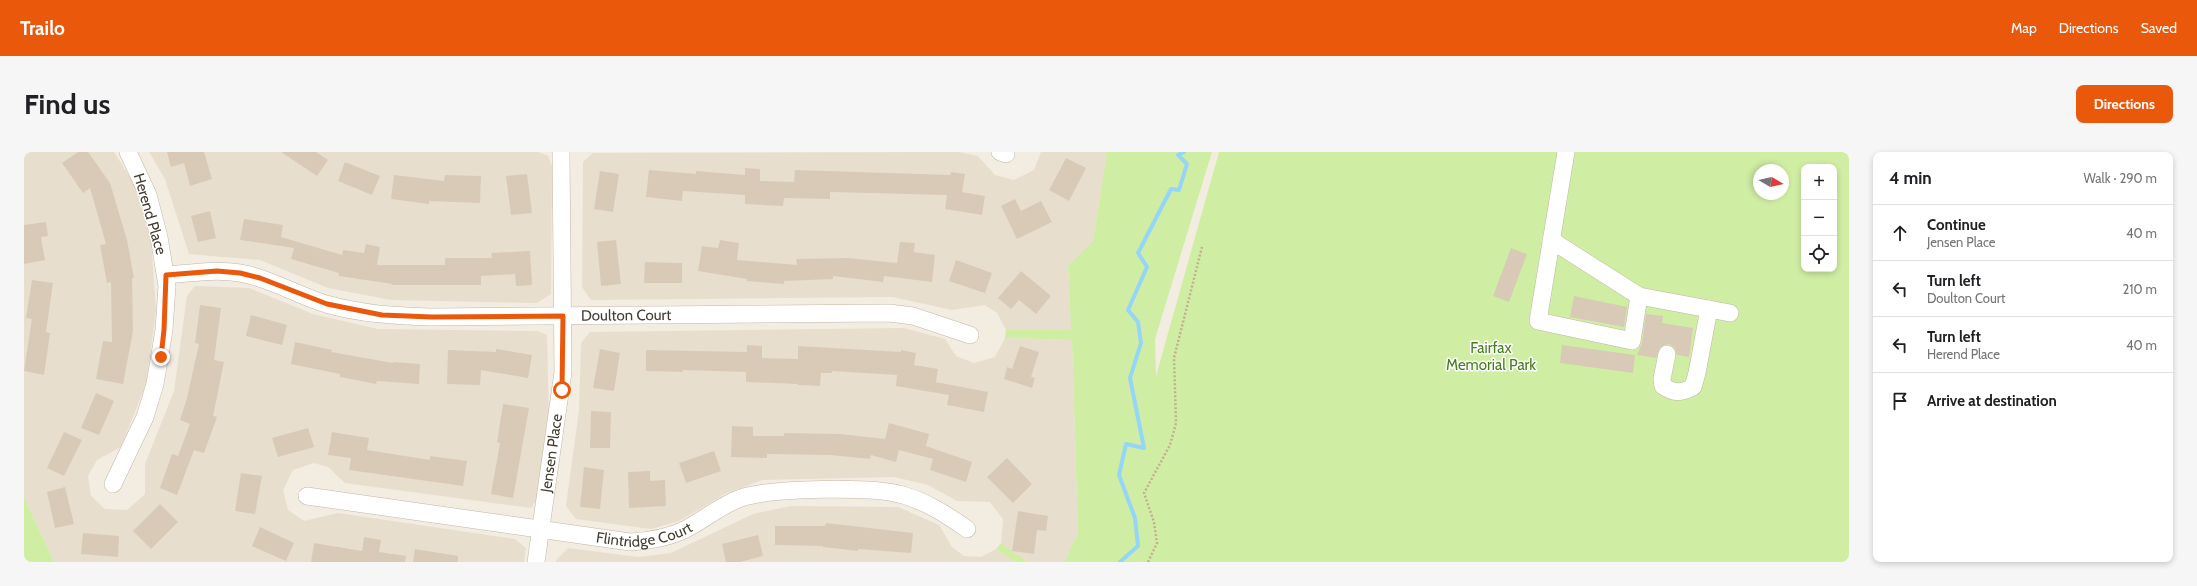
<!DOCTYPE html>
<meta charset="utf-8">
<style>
:root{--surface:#fff;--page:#f6f6f6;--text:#202124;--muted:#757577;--line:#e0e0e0;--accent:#ea580c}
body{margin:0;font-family:Cabin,sans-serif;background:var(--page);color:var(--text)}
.controls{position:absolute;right:12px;top:12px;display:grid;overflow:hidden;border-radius:8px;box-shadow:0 2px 6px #0003}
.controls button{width:36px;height:36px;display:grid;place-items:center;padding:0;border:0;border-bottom:1px solid var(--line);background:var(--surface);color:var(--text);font:20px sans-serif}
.compass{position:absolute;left:1729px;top:12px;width:36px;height:36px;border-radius:50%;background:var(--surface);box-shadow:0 2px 6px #0003;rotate:99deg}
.stop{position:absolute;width:12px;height:12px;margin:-9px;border:3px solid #ea580c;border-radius:50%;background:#fff}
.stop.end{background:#ea580c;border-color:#fff;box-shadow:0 1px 4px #0008}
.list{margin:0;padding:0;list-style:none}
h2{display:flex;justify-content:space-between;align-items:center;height:52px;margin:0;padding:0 16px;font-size:17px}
h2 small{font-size:13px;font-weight:400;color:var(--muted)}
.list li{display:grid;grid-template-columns:26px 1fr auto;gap:12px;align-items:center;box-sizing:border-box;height:56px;padding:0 16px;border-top:1px solid var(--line)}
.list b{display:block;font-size:15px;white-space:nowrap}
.list p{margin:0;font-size:13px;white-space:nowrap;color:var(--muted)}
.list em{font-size:13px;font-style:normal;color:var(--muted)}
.icon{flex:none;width:22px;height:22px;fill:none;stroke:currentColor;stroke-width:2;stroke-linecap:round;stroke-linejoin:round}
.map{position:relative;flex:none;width:1825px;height:410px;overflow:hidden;border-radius:8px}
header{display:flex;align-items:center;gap:24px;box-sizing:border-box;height:56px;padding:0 20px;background:var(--accent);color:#fff}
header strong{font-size:19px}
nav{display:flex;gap:22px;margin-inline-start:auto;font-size:14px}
.intro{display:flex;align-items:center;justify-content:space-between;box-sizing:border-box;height:96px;padding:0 24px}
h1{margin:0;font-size:28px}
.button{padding:10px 18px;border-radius:8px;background:var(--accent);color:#fff;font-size:14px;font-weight:700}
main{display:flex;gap:24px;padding:0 24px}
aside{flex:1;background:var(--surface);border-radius:8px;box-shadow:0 2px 6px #0003}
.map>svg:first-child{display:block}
.residential{fill:#e8dece}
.green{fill:#d0eda4;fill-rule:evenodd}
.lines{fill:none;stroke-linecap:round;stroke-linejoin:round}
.stream{stroke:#95d5f8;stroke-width:4}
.building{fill:#d9cab8}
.minor-casing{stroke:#c1b7a6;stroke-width:18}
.path{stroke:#c2af92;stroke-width:2.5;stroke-dasharray:2 2;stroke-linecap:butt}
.minor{stroke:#fff;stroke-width:17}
.route{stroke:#ea580c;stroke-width:5}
.labels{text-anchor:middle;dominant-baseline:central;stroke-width:3;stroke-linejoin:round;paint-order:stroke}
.street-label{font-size:15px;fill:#443c31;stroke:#fff}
.park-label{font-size:15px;fill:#487c1f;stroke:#fff}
</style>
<header>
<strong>Trailo</strong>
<nav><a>Map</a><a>Directions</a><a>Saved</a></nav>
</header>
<div class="intro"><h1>Find us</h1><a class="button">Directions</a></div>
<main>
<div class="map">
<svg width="1825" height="410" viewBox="0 0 1825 410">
<rect width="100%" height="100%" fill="#f3ece1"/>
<!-- residential -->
<g class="residential">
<path d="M0 0H90L110 32 127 87 132 159 122 232 97 295 73 308 64 324 67 344 81 357 103 358 121 342V312L150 239 163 144 171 134 225 136 289 162 354 177 514 179 523 183 525 270 514 345 507 356 321 331 304 315 290 311 269 318 259 338 264 358 280 369 314 361 491 387 502 396 500 410H30L0 345Z"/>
<path d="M125 0H514L524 4 528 14 527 142 513 151 367 148 304 136 236 108 165 102 141 27Z"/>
<path d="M935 0 954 4 971 23 990 28 1010 18 1017 0H1083L1069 89 1044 113 1047 178H982L973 161 961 153 928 158 868 145 567 148 558 135 559 10 569 1Z"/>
<path d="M880 176 921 187 932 204 950 211 971 205 981 186 1048 188 1054 381 1040 410H1004L977 391 979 367 966 350 933 349 904 333 870 325 738 328 701 342 655 369 627 377 552 367 542 354 555 258 557 191 566 180Z"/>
<path d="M767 354 874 355 915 373 928 395 940 404 957 405 972 397 991 410H532L533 407 544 396 614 405 647 401 729 362Z"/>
</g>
<!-- green -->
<g class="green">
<path d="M1083 0H1188L1131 187 1132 224 1195 0H1825V410H1040L1054 381 1048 188 981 186 982 178H1047L1044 113 1069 89ZM1780 15H1810V117H1780ZM1735 18H1759V42H1735Z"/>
<path d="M0 345 30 410H0Z"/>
<path d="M977 391 1004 410H991L972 397Z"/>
</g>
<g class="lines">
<!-- stream -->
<path class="stream" d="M1096 410 1114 394 1111 366 1095 323 1102 292 1120 296 1106 226 1117 191 1114 170 1104 158 1123 115 1114 101 1147 37 1155 38 1163 12 1154 3 1160 0"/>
</g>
<!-- building -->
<g class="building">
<path d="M54 0H64L86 31 103 88 110 126H108L109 179 99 232 72 227 79 189 88 190 87 130 83 131 76 93 82 92 66 36 59 41 38 11Z"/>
<path d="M143 0H180L188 27 166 34 160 11 147 15Z"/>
<path d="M257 0H292L304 8 293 24Z"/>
<path d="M1042 6 1062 16 1045 49 1025 38Z"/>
<path d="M321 10 356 24 348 43 314 29Z"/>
<path d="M721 16 736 17V29L770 30 771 18 926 23 927 20 941 22 938 40 961 44 958 63 921 57 923 43 806 40V47L760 46 759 54 721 52V43L659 39 658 49 622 45 625 18 672 22V19L721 23Z"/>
<path d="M576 19 595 22 589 60 570 57Z"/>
<path d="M503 22 508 61 487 63 482 24Z"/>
<path d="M370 23 420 29 421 23 457 24 456 51 405 49V52L367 47Z"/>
<path d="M991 47 997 59 1017 49 1028 70 993 87 977 54Z"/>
<path d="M186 59 192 86 174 90 167 64Z"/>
<path d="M220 67 259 73 257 85 318 103 319 98 340 101 342 92 356 95 353 113H421V106H468L467 101 506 99 508 133 492 134 491 122 457 124V133H368V132L315 124V121L267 107 270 96 216 88Z"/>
<path d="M22 70 24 84 17 85 21 108 0 112V73Z"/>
<path d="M592 88 597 132 577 134 573 90Z"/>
<path d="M696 88 715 91 713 108 773 113 772 107 823 106 873 111 876 90 891 91 890 100 911 103 908 130 860 124 859 130 809 124V127L760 129V132L723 129V127L674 119 678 94 694 96Z"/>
<path d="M1487 96 1503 102 1485 150 1469 144Z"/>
<path d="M932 108 968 121 961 141 925 129Z"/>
<path d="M621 110 658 111V131H620Z"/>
<path d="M997 119 1027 144 1012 162 995 148 987 157 974 146Z"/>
<path d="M8 128 29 131 22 180 26 181 20 223 0 219 8 167 2 166Z"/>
<path d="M1550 144 1603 155 1600 175 1546 165Z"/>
<path d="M176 153 197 156 190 208 200 210 189 264 193 265 180 301 170 298 153 343 136 336 148 302 154 304 166 272 156 268 163 246 175 192 171 191Z"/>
<path d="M1622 162 1639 164 1638 171 1669 176 1665 205 1653 203 1650 195 1645 192 1636 195 1632 206 1613 203 1618 191Z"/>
<path d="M227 163 263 173 258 193 222 184Z"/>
<path d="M271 190 308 198 307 200 369 211 370 210 396 212 395 232 353 229 352 232 316 225V222L267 212Z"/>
<path d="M723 193 738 194V206L774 207V194L877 200V198L892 201 890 213 914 217 912 230 964 240 960 260 923 253 925 243 872 234 873 223 808 219V221H797L796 234 774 233V232L722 230V220L659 218V220L622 219V198L723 200Z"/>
<path d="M1538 193 1611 203 1609 221 1536 211Z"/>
<path d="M996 194 1015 200 1007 225 1011 226 1008 236 980 227 983 215 988 217Z"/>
<path d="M472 197 508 203 504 226 457 218 456 233 423 232 424 198 472 200Z"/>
<path d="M576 197 596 201 590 239 569 236Z"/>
<path d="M72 241 90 249 75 283 57 276Z"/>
<path d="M479 252 505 256 489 346 467 342 476 291 473 290Z"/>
<path d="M567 259 587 260 586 296H566Z"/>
<path d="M865 271 905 282 902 294 948 310 942 330 906 318 909 307 875 298 872 310 847 303 846 307 806 303 743 302V306L707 305 708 274 729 275V284H760V281L816 282 861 287Z"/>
<path d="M284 276 290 295 254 305 248 286Z"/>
<path d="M40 280 58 288 40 324 23 316Z"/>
<path d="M308 280 345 286 343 298 406 308V304L443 309 439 334 325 318 327 306 304 303Z"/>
<path d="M690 299 697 319 662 331 655 311Z"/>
<path d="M983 306 1008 332 989 351 963 325Z"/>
<path d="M560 315 580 318 576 357 556 355Z"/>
<path d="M626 319V329L641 328 642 354 605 356 604 320Z"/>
<path d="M217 321 238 324 231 362 211 359Z"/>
<path d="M41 335 50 372 31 376 23 340Z"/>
<path d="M136 352 154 370 127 397 109 379Z"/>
<path d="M994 359 1024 364 1022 379 1013 378 1010 402 988 399Z"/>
<path d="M802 371 889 381 887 401 834 397V399L799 395V394L751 393V374H801Z"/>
<path d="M236 375 270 391 262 409 228 394Z"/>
<path d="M59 381 95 384 94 405 57 402Z"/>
<path d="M734 383 739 404 716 410H702L698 392Z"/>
<path d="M340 385 357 388 355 400 382 404 381 410H287L290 391 338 399Z"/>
<path d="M391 397 434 404V410H389Z"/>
</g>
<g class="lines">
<!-- minor casing -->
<g class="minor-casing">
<g id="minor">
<path d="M976 0 982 2"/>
<path d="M1542 0 1514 169 1608 189 1615 144"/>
<path d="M1527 88 1615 144 1706 161"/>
<path id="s1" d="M142 123C167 121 191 117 216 121 245 126 273 143 302 152 337 162 372 164 408 165L865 161 889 164 946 183"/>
<path d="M1643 202 1638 227 1639 234C1651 242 1657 241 1669 235L1673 221 1685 157"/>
<path d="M89 332 121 265 131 232 140 178 143 134 135 85 124 43 104 0"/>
<path id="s2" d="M283 344 606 390C625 389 644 386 662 377 681 367 697 353 717 346 747 336 849 334 879 343 903 350 923 363 943 377"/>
<path id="s3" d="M512 410 539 220 537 0"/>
</g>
</g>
<!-- path -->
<path class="path" d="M1124 410 1133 391 1130 370 1120 341 1146 293 1152 271 1150 206 1178 95"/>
<!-- minor -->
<use href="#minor" class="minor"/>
</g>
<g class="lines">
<!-- route -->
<path class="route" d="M137 205 140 178 142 123 193 119 216 121 236 126 303 152 358 163 408 165 539 164 538 238"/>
</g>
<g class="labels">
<!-- street labels -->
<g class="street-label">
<text transform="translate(126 62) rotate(74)">Herend Place</text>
<text stroke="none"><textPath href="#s1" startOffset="467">Doulton Court</textPath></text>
<text stroke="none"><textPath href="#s3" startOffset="110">Jensen Place</textPath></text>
<text stroke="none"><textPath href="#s2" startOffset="341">Flintridge Court</textPath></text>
</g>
<!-- park labels -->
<g class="park-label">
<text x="1467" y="196">Fairfax<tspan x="1467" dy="17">Memorial Park</tspan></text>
</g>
</g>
</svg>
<div class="controls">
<button>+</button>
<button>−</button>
<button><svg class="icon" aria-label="locate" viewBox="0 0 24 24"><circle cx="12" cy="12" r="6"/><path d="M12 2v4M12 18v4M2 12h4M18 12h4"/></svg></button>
</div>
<svg class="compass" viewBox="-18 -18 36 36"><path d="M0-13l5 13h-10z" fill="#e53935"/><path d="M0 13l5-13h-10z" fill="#757577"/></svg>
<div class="stop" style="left:538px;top:238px"></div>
<div class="stop end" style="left:137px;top:205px"></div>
</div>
<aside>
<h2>4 min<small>Walk · 290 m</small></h2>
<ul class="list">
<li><svg class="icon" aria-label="ahead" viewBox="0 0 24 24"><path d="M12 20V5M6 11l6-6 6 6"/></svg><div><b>Continue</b><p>Jensen Place</p></div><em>40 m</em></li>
<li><svg class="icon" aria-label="left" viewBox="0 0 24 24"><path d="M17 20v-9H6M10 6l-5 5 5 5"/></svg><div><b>Turn left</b><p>Doulton Court</p></div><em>210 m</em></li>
<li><svg class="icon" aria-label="left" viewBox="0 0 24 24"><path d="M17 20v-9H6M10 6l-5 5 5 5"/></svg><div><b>Turn left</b><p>Herend Place</p></div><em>40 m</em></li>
<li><svg class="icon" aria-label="arrive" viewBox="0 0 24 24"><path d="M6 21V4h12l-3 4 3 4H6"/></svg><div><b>Arrive at destination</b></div></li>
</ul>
</aside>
</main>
